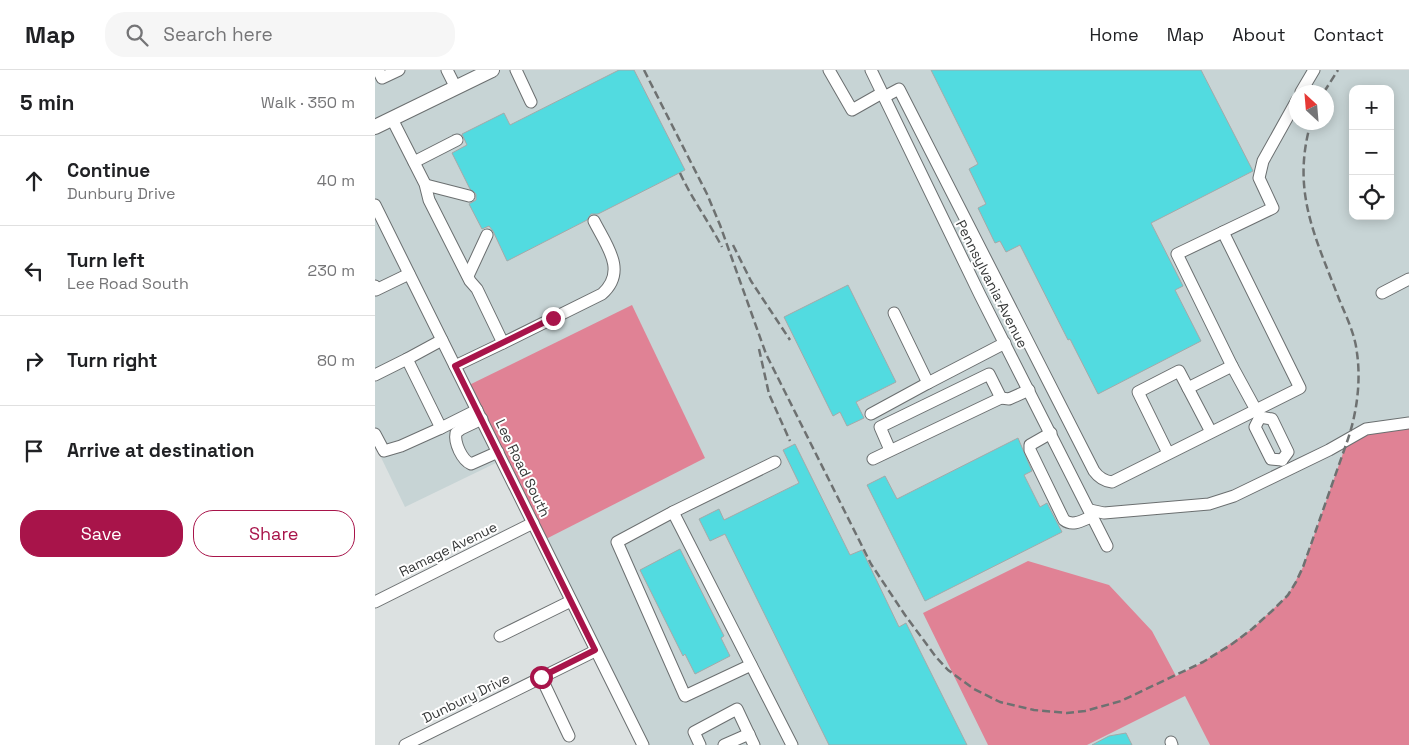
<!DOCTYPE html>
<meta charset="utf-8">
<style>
:root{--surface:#fff;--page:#f6f6f6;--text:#202124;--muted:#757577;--line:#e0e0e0;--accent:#a8144a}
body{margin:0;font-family:"Space Grotesk",sans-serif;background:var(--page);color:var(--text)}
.controls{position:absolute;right:15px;top:15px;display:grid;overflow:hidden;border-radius:10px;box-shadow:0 2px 12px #0003}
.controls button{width:45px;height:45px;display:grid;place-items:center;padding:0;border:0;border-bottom:1px solid var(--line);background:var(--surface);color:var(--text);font:25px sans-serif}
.compass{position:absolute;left:914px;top:15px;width:45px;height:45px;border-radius:50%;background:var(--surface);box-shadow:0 2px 12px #0003;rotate:334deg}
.stop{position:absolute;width:15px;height:15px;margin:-11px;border:4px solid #a8144a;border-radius:50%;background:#fff}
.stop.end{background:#a8144a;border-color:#fff;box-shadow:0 1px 5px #0008}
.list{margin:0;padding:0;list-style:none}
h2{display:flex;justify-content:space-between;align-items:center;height:65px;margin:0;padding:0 20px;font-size:21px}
h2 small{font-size:16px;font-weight:400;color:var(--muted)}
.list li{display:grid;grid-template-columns:32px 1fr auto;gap:15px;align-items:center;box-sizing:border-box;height:90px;padding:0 20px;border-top:1px solid var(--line)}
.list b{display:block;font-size:19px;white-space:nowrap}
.list p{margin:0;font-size:16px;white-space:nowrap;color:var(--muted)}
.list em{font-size:16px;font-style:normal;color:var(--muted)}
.actions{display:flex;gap:10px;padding:15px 20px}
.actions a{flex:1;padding:11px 0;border:1px solid var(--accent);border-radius:20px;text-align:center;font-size:18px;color:var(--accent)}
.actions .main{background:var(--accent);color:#fff}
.icon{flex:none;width:28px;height:28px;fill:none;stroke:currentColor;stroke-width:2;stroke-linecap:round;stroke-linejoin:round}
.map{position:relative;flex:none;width:1034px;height:675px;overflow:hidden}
header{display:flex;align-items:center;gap:30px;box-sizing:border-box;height:70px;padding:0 25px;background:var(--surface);border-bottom:1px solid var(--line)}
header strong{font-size:24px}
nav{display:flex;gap:28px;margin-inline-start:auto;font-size:18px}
.search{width:350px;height:45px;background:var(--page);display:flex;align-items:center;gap:12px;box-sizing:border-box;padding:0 18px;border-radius:20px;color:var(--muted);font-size:19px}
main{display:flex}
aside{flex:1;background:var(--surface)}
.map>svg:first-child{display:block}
.built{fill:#c7d4d5;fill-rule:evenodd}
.forest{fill:#e08295}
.building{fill:#52dbe0;stroke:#a4a9a9}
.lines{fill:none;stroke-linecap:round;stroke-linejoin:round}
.minor-casing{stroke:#6b6f70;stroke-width:13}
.major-casing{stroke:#6b6f70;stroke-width:16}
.minor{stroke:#fff;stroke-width:11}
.major{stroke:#fff;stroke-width:14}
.rail{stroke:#6e7171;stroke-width:2.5;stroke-dasharray:8 4;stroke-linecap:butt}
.route{stroke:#a8144a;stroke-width:6}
.labels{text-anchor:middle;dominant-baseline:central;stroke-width:4;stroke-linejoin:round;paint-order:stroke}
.street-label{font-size:14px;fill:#363838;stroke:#fff}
</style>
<header>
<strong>Map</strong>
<div class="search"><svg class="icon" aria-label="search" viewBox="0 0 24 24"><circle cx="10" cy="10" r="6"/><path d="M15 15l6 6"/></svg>Search here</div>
<nav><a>Home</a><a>Map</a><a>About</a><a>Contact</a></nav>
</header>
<main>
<aside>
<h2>5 min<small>Walk · 350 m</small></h2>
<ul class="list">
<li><svg class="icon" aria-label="ahead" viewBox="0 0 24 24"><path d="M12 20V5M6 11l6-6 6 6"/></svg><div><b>Continue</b><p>Dunbury Drive</p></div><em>40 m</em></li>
<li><svg class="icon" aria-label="left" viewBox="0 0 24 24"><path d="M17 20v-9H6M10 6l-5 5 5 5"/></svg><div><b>Turn left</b><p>Lee Road South</p></div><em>230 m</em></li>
<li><svg class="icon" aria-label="right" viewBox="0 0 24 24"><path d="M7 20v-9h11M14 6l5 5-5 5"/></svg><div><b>Turn right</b></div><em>80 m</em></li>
<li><svg class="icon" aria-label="arrive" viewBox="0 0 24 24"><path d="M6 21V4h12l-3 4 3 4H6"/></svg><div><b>Arrive at destination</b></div></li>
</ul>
<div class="actions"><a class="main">Save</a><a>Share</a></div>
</aside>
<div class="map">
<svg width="1034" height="675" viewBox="0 0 1034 675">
<rect width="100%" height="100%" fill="#dce1e1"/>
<!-- built -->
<path class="built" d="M0 0H1034V353L964 397 928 497 913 525 877 559 828 592 801 606 835 675H268L127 390 30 437 0 375ZM978 19H1015V146H978ZM922 22H952V52H922Z"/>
<!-- forest -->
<g class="forest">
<path d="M257 235 330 388 167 471 90 317Z"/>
<path d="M1034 353V675H835L810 626 712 675H613L548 543 653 491 734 515 777 561 801 606 828 592 877 559 913 525 928 497 973 369Z"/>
</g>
<!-- building -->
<g class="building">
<path d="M244 0H259L310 100 223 144H216L212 150 132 191 118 161 114 156 107 159 94 134 101 130V124L95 119 77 83 92 75 87 64 129 43 135 55Z"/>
<path d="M556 0H826L878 101 776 153 808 216 800 220 826 271 723 324 695 269 693 270 645 175 631 182 625 171 620 173 603 138 611 134 594 99 603 94Z"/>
<path d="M473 215 521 312 481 332 489 348 472 356 465 342 458 346 409 247Z"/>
<path d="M643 368 657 401 649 405 665 437 672 433 687 462 550 531 492 415 510 406 522 429Z"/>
<path d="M420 374 475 485 487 480 524 557 531 553 592 675H454L350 464 335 471 324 449 344 439 349 450 424 413 408 380Z"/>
<path d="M305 479 349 566 346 568 355 586 320 604 310 584 308 586 265 500Z"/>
<path d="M751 663 757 675H717L734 666Z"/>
</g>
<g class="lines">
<!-- minor casing -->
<g class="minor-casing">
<g id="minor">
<path d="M3 0 7 8 24 0"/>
<path d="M72 0 81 18"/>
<path d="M141 0 156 32"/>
<path d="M454 0 477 40 507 23"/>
<path d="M496 0 605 225 732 476"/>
<path d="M926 22 939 0"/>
<path d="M509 27 524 19 719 401C724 408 729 411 737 412L881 340 857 296 802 184 898 138 884 108 888 91 922 30"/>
<path d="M17 49 50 114 54 130 95 211 102 219 128 273 80 296"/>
<path d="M39 92 82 70"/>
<path d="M51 115 94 126"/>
<path d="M0 135 268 675"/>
<path d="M848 162 925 318 881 340 885 347 897 349 913 382 907 390"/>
<path d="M93 206 112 165"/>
<path d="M0 216 1 220 34 204"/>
<path d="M1007 223 1034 209"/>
<path d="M519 243 553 313 630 273"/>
<path d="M67 270 32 289 66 358 102 340"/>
<path d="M128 273 227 224C253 201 231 175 219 151"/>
<path d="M0 305 32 289"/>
<path d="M813 318 857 296"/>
<path d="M496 344 553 313"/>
<path d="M885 347 880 357 896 389 907 390"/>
<path d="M107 349 86 359 81 363C79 373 87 390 96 394L123 382"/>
<path d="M676 363 655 375V380L689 450C698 457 708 450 718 446"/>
<path d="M0 364 9 381 26 376 66 358"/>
<path d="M515 380 505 357 614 304 626 328"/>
<path d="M793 383 763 322 804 301 836 362"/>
<path d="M498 389 626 328 634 329 654 320"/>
<path d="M715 440 729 443 834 434 859 426 954 380 991 359 1034 353"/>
<path d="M298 442 417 675"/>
<path d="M0 532 158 453"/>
<path d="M125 566 196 531"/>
<path d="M376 595 310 626 242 472 298 442 400 392"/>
<path d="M166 607 194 666"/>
<path d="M796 672 797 675"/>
<path d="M30 675 220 581"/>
<path d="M325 675 319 662 362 639 379 675"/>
<path d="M349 675 374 664"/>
</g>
</g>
<!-- major casing -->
<g class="major-casing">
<path id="major" d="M0 57 117 0"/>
</g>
<!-- minor -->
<use href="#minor" class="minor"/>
<!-- major -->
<use href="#major" class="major"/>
<!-- rail -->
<g class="rail">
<path d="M269 0 332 124 345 155 391 284 496 494 530 545 561 587 573 600 599 619 625 632 659 640 692 643 710 641 746 631 828 592 857 574 877 559 898 540 913 525 921 512 928 497 973 369C982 342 986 311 982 283 980 264 971 246 964 229 940 166 916 121 936 52"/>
<path d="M949 22 963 0"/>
<path d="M305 103C317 129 334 152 347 177"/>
<path d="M358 175 376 211 415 270"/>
<path d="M384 279 394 324 415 371"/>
</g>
</g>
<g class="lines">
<!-- route -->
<path class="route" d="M166 607 220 580 80 296 178 248"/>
</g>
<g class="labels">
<!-- street labels -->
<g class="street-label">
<text transform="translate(617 214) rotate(63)">Pennsylvania Avenue</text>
<text transform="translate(148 398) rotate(64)">Lee Road South</text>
<text transform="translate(73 479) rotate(-26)">Ramage Avenue</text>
<text transform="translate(91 628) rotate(-26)">Dunbury Drive</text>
</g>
</g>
</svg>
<div class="controls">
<button>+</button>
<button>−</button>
<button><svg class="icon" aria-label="locate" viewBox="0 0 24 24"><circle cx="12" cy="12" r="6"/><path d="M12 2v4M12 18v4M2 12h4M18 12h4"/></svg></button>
</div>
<svg class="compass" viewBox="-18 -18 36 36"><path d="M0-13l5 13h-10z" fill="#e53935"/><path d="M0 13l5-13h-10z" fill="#757577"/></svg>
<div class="stop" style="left:166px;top:607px"></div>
<div class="stop end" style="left:178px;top:248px"></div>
</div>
</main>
